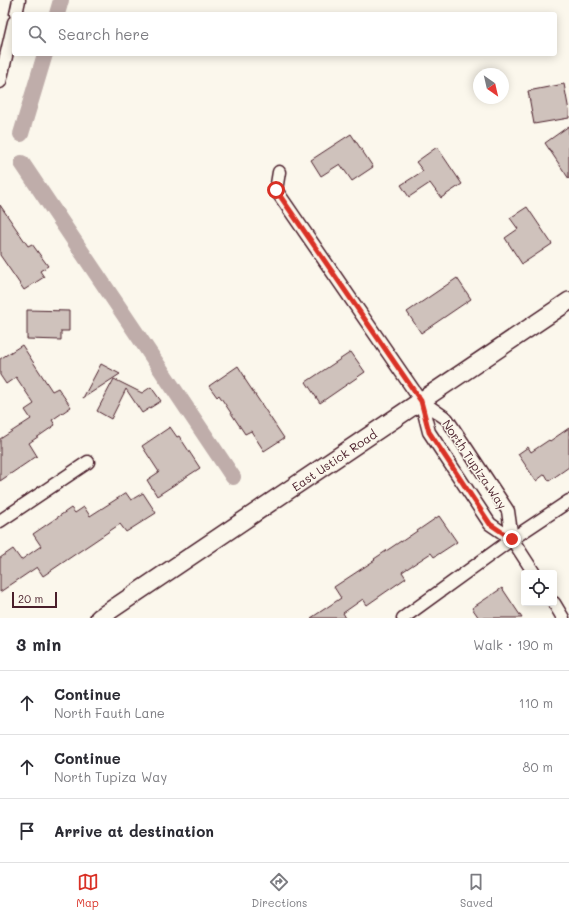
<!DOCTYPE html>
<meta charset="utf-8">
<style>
:root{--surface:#fff;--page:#f2f2f3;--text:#2b2b33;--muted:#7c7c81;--line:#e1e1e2;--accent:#d93025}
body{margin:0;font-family:Mali,sans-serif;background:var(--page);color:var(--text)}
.controls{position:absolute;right:12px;bottom:12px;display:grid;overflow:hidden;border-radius:4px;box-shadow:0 2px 10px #0003}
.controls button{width:36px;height:36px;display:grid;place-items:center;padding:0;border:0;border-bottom:1px solid var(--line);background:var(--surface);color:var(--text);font:20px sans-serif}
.compass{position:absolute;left:473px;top:68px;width:36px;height:36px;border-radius:50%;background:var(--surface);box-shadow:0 2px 10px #0003;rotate:146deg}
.scale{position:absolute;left:12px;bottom:10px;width:45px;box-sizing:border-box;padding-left:4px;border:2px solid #4a1f2b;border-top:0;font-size:11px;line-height:14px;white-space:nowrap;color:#4a1f2b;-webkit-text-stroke:3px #fbf7ec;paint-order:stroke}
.stop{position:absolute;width:12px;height:12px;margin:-9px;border:3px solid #d93025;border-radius:50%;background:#fff}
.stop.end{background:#d93025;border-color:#fff;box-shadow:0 1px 4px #0008}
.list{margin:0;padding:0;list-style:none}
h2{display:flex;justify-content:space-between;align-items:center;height:52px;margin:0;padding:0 16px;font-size:17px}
h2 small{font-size:13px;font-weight:400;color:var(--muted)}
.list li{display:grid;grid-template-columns:26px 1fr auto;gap:12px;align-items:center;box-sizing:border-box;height:64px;padding:0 16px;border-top:1px solid var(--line)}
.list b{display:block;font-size:15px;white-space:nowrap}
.list p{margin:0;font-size:13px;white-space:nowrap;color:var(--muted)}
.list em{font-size:13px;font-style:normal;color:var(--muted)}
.icon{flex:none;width:22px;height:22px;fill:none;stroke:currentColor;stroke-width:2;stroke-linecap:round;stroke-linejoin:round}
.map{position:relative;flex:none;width:569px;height:618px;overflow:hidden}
.search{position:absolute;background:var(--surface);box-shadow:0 2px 10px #0003;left:12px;right:12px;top:12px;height:44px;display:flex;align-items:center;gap:10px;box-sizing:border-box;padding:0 14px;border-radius:4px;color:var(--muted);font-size:15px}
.sheet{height:244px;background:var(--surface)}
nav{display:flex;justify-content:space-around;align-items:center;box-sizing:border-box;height:56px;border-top:1px solid var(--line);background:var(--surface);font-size:11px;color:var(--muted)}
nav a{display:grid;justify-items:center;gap:2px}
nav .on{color:var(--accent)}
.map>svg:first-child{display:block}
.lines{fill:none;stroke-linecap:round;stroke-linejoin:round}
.canal{stroke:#bfadaa;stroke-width:16}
.building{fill:#cfc2bc;stroke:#4a1f2b}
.minor-casing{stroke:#4a1f2b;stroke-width:15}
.secondary-casing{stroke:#4a1f2b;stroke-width:20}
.minor{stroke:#fbf7ec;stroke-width:12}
.secondary{stroke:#fbf7ec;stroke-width:17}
.route{stroke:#d93025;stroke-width:5}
.labels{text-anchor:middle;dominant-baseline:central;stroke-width:3;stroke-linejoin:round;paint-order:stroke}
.street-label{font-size:12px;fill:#4a1f2b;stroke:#fbf7ec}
</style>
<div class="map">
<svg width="569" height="618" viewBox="0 0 569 618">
<rect width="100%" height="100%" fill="#fbf7ec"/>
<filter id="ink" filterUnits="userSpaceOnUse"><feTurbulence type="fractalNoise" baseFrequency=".025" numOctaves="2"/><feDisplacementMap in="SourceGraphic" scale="8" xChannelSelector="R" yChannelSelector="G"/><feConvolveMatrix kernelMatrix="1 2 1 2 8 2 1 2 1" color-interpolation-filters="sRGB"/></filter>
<g filter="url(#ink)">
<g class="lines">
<!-- canal -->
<g class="canal">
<path d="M57 14 61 0"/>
<path d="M21 134 45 54"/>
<path d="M22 163 233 477"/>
</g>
</g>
<!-- building -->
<g class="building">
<path d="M564 84 569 111V118L534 124 528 91Z"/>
<path d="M569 126V179L545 143Z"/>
<path d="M351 134 373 167 352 181 340 164 321 176 311 160Z"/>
<path d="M437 147 462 184 441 198 430 183 409 197 401 185 423 171 416 162Z"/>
<path d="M0 205 28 246 32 244 48 266 40 271 44 277 24 290 0 255Z"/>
<path d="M527 207 552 244 522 264 505 238 518 229 510 218Z"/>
<path d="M457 278 471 299 421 333 407 312Z"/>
<path d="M27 310 69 311V331H61V340L27 339Z"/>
<path d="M22 345 52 391 58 388 71 407 52 420 55 425 29 443 37 456 0 481V439L31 419 25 410 34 404 16 377 6 384 0 375V359Z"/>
<path d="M351 352 365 372 320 403 306 382Z"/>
<path d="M101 364 120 374 83 398Z"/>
<path d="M238 366 245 377 244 378 284 438 264 451 251 431 245 434 219 395 217 397 209 386Z"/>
<path d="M114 379 142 393 151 387 161 401 142 413 126 389 111 419 97 411Z"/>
<path d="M170 427 177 437 179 436 200 468 157 496 147 480 159 472 142 446Z"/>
<path d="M569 428V467L549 481 545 474 536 481 518 454 528 447 531 452 549 440 550 441Z"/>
<path d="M126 493 131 500 143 493 156 513 126 532 120 524 43 576 37 567 0 592V558L13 549 21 560 41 546 33 534 71 508 75 513 84 507 90 516Z"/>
<path d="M439 516 457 542 434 557 431 553 402 572 406 578 367 605 363 599 343 613 346 618H311L341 598 334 587 375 560 374 559 401 541V542Z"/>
<path d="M502 588 522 618H479L472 608Z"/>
</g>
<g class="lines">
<!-- minor casing -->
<g class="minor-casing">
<g id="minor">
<path d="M16 14 19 0"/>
<path d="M0 82 14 22"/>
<path d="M279 172 276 190 421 401 429 432 490 524 512 539 508 511 447 419 421 401"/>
<path d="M0 521 88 462"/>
<path d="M512 539 534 573"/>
<path d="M554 603 563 618"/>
<path d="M403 618 512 539 569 501"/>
</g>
</g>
<!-- secondary casing -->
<g class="secondary-casing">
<path id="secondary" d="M99 618 569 301"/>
</g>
<!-- minor -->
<use href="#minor" class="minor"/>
<!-- secondary -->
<use href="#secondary" class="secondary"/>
</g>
</g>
<g class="lines" filter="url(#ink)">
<!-- route -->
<path class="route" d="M276 190 421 401 429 432 490 524 512 539"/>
</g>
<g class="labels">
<!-- street labels -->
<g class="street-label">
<text transform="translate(334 460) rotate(-34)">East Ustick Road</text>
<text transform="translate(475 464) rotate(56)">North Tupiza Way</text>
</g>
</g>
</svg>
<div class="controls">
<button><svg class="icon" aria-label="locate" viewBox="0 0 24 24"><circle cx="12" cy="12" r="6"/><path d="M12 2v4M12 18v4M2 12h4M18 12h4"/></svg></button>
</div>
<svg class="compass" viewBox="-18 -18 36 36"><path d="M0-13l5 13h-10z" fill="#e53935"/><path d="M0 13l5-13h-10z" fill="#7c7c81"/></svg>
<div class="scale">20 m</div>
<div class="stop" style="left:276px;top:190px"></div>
<div class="stop end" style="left:512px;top:539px"></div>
<div class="search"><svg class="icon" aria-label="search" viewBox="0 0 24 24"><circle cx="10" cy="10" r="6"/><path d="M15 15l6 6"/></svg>Search here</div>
</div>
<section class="sheet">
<h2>3 min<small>Walk · 190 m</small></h2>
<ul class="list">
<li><svg class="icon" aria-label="ahead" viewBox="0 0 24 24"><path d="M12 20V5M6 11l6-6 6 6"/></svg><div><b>Continue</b><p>North Fauth Lane</p></div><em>110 m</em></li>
<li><svg class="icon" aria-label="ahead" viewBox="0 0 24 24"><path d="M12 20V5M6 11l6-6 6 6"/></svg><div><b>Continue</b><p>North Tupiza Way</p></div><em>80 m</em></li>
<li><svg class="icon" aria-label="arrive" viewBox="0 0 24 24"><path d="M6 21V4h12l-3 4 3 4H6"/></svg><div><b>Arrive at destination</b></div></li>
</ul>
</section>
<nav>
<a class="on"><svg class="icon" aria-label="map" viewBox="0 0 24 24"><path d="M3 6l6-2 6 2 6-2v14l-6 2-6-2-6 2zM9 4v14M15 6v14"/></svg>Map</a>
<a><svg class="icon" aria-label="directions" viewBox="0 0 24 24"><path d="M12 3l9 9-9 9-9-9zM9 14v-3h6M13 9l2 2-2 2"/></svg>Directions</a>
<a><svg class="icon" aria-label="saved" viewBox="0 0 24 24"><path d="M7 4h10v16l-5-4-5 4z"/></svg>Saved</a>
</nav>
